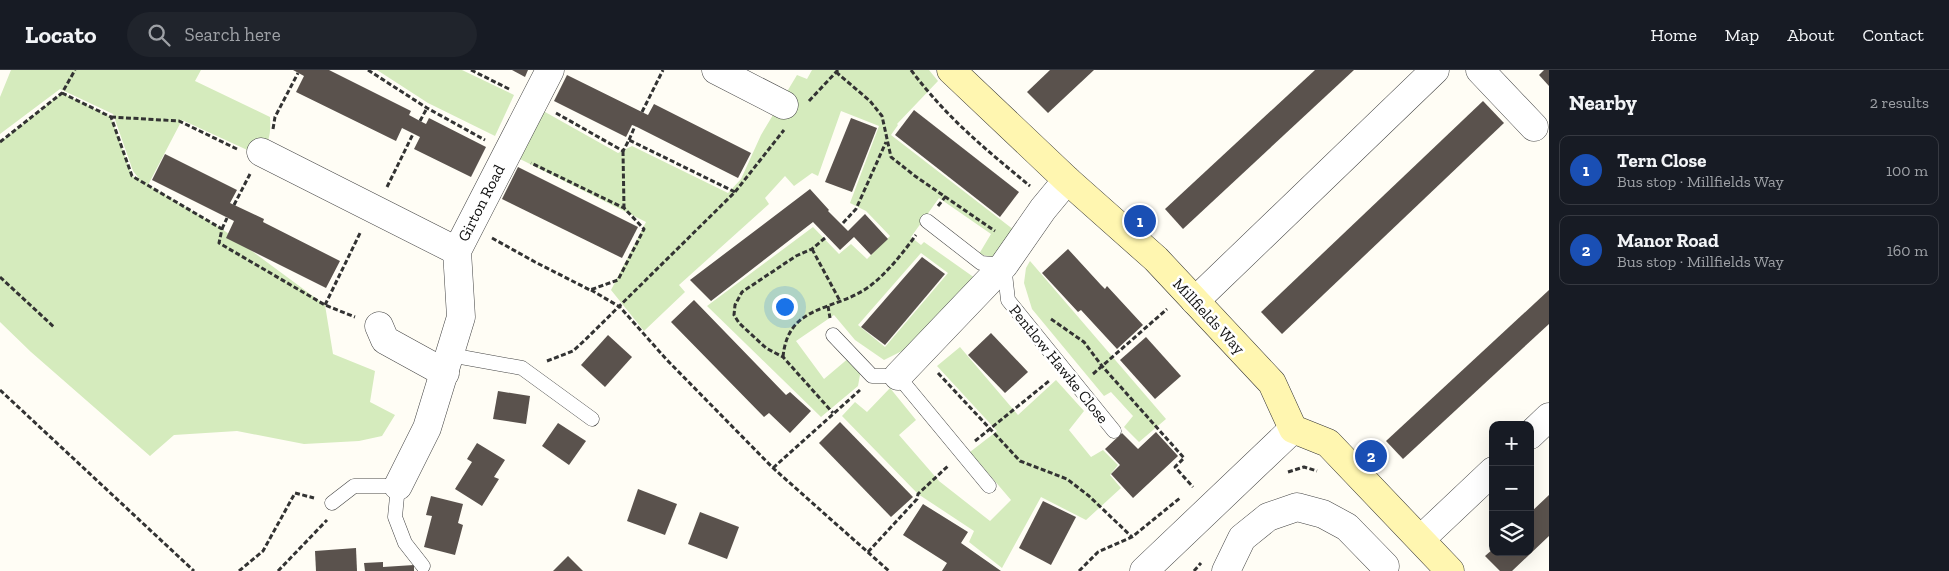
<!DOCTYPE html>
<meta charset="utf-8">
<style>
:root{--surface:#171b24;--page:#20242c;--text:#f1f3f6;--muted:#9ea1a6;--line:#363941;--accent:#b45309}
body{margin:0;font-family:"Zilla Slab",serif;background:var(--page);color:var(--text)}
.controls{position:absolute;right:15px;bottom:15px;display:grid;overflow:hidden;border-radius:10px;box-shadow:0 5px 20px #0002}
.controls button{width:45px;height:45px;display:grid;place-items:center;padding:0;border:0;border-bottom:1px solid var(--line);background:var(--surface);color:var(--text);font:25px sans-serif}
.you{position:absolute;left:784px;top:236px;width:18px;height:18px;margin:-12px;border:4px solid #fff;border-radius:50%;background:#1a73e8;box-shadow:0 0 0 8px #1a73e833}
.badge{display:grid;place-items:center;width:32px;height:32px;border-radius:50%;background:var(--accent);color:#fff;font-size:16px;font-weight:700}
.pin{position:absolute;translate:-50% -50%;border:2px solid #fff;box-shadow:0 1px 5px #0006}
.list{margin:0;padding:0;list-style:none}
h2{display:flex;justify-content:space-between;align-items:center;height:65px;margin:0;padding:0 20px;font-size:21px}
h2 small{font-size:16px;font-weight:400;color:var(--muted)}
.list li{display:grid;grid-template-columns:32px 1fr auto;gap:15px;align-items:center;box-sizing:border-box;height:70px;margin:0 10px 10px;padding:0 10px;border:1px solid var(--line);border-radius:10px}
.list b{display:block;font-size:19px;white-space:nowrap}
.list p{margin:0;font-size:16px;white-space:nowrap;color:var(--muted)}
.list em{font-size:16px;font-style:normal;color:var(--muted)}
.icon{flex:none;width:28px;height:28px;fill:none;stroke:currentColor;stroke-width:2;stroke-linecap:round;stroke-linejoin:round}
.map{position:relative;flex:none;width:1549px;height:501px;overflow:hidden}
header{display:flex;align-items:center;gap:30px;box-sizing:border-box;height:70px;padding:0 25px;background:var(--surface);border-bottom:1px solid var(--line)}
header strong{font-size:24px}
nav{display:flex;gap:28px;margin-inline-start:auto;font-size:18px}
.search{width:350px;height:45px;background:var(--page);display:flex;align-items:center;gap:12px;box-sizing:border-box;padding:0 18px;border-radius:28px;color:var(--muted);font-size:19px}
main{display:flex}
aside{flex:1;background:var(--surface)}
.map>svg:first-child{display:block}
.green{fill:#d5ebbd;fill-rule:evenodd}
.building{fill:#5a524d}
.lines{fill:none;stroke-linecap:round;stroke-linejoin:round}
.lane-casing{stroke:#444;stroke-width:15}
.street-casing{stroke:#444;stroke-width:29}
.secondary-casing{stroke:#333;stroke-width:29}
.path{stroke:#333;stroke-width:3;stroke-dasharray:5 2.5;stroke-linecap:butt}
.lane{stroke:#fff;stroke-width:14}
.street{stroke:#fff;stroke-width:28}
.secondary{stroke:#fff6b0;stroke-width:28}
.labels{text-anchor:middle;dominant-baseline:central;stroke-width:5;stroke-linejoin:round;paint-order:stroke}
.street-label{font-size:16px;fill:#111;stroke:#fff}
</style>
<header>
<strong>Locato</strong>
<div class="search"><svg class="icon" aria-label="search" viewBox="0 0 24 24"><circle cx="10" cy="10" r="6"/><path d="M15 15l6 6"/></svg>Search here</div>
<nav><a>Home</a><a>Map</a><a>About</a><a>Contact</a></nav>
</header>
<main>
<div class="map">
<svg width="1549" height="501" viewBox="0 0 1549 501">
<rect width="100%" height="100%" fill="#fffdf5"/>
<!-- green -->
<g class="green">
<path d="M11 0H201L195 11 270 47C271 61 270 75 258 85L182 50 148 115 222 159 325 235 333 284 375 301 370 332 395 345 382 366 359 371 304 374 237 361 174 365 150 386 31 282 0 252V72L62 23 111 47 132 106 140 110 133 101 113 44 60 19 0 64V27Z"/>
<path d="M377 0H462L514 25 495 66 428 33Z"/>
<path d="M812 0H929L938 11 897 54 898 55 891 65 1014 160 996 188 979 184 991 164 939 128 911 167 921 175 924 172 982 213 916 274 884 290 855 270 834 245 796 271 824 309 850 287 861 299 858 316 821 347 707 236 813 157 839 184 851 174 867 189 890 166 866 141 850 133 879 56 841 41 818 106 812 103 794 116 785 106 765 128 769 134 679 215 685 222 644 261 611 220 646 152 514 86 538 38 618 83 632 76 728 123 741 109 761 65 797 5 807 9ZM921 183 948 203 885 277 858 255Z"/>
<path d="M1030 191 1166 349 1139 372 1124 357 1133 346 1111 322 1104 326 1032 239 1024 213 1026 198Z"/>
<path d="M960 277 1018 345 1056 310 1084 341 1069 360 1091 387 1103 380 1118 395 1110 405 1121 418 1086 450 1041 427 1002 498 969 472 974 461 918 424 842 346 855 332 867 342 890 318 916 350 899 365 939 411 990 451 1011 430 970 382 997 361 937 296Z"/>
</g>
<!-- building -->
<g class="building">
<path d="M293 0H329L411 41 409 45 420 51 426 54 429 48 486 77 471 107 414 79 420 67 402 58 396 71 296 22 304 6Z"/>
<path d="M512 0H528L525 7Z"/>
<path d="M1050 0H1094L1048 43 1027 22Z"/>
<path d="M1315 0H1354L1183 159 1165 139Z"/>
<path d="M1544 0H1549V16L1539 5Z"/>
<path d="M567 5 648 45 654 34 751 83 738 108 635 56 632 55 626 67 554 31Z"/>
<path d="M1483 31 1504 53 1282 264 1261 242Z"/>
<path d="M914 40 1019 122 1000 147 895 65Z"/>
<path d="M851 48 877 58 852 122 825 112Z"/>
<path d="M165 84 237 120 230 133 264 149 263 152 340 191 326 218 226 168 234 151 152 110Z"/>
<path d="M518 97 638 157 622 188 502 129Z"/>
<path d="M810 119 829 140 828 141 848 161 865 144 888 169 871 185 854 167 840 180 813 152 711 231 690 210Z"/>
<path d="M1068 179 1101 215 1105 219 1107 216 1143 255 1117 279 1081 240 1078 242 1042 203Z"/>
<path d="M922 187 945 204 885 275 861 257Z"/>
<path d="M1549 220V254L1403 389 1386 371Z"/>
<path d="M694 230 786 325 790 322 811 341 790 363 769 343 764 347 671 252Z"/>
<path d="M991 263 1028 302 1005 323 968 285Z"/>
<path d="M608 265 632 287 605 317 581 295Z"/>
<path d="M1146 267 1181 306 1155 329 1120 290Z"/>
<path d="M498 321 530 326 526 354 493 349Z"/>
<path d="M840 352 913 427 891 447 819 373Z"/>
<path d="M558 353 586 371 569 395 542 376Z"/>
<path d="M1156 362 1178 386 1133 428 1111 404 1120 395 1105 379 1122 363 1138 379Z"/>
<path d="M477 373 505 390 494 407 499 409 482 436 455 419 472 392 467 389Z"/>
<path d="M638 419 677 434 665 465 627 451Z"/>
<path d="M1549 425V466L1512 501H1500L1485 486 1493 479V482H1530V443Z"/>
<path d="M431 426 463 434 458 453 463 455 455 485 424 477 432 446 426 445Z"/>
<path d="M1043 431 1076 447 1051 495 1019 478Z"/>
<path d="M923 434 968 462 961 473 1001 501H942L947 493 903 465Z"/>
<path d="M700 442 739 457 727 489 688 474Z"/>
<path d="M356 478 357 501H316L315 481Z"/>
<path d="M568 486 583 501H553Z"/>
<path d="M383 492V497L414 495V501H365L364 493Z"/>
</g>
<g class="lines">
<!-- lane casing -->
<g class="lane-casing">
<g id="lane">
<path d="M927 151 981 193 1004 195 1008 230 1114 361"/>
<path d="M833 265 872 306H898L989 416"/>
<path d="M450 285 522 298 592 349"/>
<path d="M332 433 354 416H398L395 447 405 473 423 496"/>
</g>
</g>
<!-- street casing -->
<g class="street-casing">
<g id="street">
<path d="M716 0 784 35"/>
<path d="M1480 0 1534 57"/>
<path d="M261 82 457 181"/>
<path d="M1195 231 1435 0"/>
<path d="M379 256 385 270 445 303"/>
<path d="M898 306 1004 195 1043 139 1067 110"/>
<path d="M1530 365 1549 347"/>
<path d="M398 416 427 358 461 247 457 181 550 0"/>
<path d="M1421 469 1493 401"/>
<path d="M1144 501 1293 359"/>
<path d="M1226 501 1242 468 1268 447 1297 437 1323 444 1347 457 1385 496"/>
</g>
</g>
<!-- secondary casing -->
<g class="secondary-casing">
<path id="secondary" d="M951 0 1067 110 1156 189 1272 313 1293 359 1328 373 1450 501"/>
</g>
<!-- path -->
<g class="path">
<path d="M368 0 427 38 485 70"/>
<path d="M471 0 511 20"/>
<path d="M911 0C947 48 984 78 1030 116"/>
<path d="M836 2 870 31 882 46 891 87 915 106 995 161"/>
<path d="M62 23 111 47 132 106 222 159 219 173 325 235 355 247"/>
<path d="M809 31 838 0"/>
<path d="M642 42 663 0"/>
<path d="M556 43 623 81 629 70 735 122"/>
<path d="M111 47 179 51 237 79"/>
<path d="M420 51 427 38"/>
<path d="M273 59 275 47 298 3"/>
<path d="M629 70 635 56"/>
<path d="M0 72 62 23 75 0"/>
<path d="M623 81 624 138"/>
<path d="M387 117 413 64"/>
<path d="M234 135 250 104"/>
<path d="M938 136 946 126"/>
<path d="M843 153 856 139 886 72"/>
<path d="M222 159 227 148"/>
<path d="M492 168 535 192 590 220 618 210 644 159 624 138 531 93"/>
<path d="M825 168 812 179 796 186 742 222 735 235 734 245 739 253 766 278 783 287 833 343"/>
<path d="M812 179 840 231"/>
<path d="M0 207 55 258"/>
<path d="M591 220 620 237 666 289 773 398 889 501"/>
<path d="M325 235 361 161"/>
<path d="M828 236 830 248"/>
<path d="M1051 249 1084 272 1102 296 1184 388 1175 397 1193 417"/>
<path d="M783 287C788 233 835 242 870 216 888 202 902 184 916 165"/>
<path d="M547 291 573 281 585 270 735 122 784 60"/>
<path d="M938 303 1020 391 1067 409 1089 426 1132 467"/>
<path d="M1093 304 1167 239"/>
<path d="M0 320 194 501"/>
<path d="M975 371 1049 311"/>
<path d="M773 398 860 320"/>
<path d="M1288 402 1304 397 1317 401"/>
<path d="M868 482 917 429 918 424 948 396"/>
<path d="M239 501 263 481 295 423 314 428"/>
<path d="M278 501 327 450"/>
<path d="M1079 501 1098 482 1132 467 1180 428"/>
<path d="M1194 501 1201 493"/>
</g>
<!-- lane -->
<use href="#lane" class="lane"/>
<!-- street -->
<use href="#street" class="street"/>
<!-- secondary -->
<use href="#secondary" class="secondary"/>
</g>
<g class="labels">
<!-- street labels -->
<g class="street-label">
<text transform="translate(481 133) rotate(-63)">Girton Road</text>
<text transform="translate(1209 246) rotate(47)">Millfields Way</text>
<text transform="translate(1059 294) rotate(51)">Pentlow Hawke Close</text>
</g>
</g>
</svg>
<div class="controls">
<button>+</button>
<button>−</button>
<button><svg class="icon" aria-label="layers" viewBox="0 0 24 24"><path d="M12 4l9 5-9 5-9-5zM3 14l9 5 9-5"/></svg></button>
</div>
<div class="you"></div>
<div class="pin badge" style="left:1140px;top:151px;background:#1a4fb4">1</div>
<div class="pin badge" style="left:1371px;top:386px;background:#1a4fb4">2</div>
</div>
<aside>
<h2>Nearby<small>2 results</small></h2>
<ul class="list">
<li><span class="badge" style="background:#1a4fb4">1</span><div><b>Tern Close</b><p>Bus stop · Millfields Way</p></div><em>100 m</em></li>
<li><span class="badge" style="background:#1a4fb4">2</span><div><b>Manor Road</b><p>Bus stop · Millfields Way</p></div><em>160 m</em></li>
</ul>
</aside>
</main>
